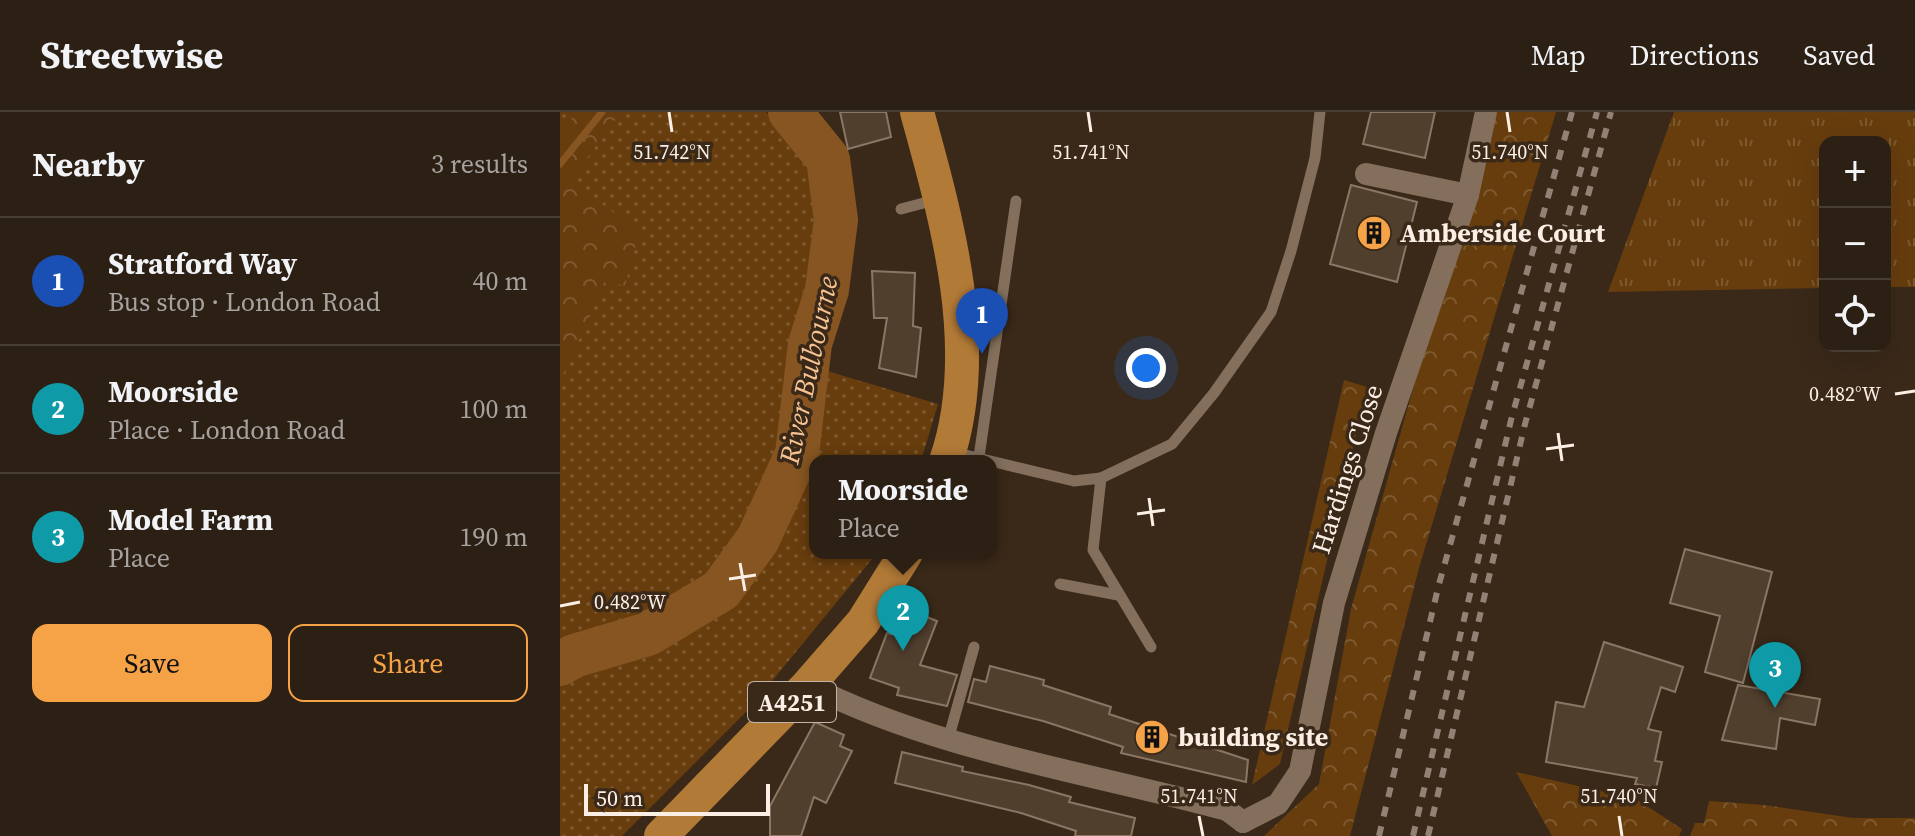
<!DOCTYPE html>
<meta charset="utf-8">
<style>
:root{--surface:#2c1f13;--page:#34271c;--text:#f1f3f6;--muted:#a6a2a0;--line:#483d33;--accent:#f6a247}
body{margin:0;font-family:"Source Serif 4",serif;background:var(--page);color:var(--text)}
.controls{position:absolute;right:24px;top:24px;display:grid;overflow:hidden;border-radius:16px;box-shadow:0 8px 32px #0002}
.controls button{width:72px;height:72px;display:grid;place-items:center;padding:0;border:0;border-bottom:2px solid var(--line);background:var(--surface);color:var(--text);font:40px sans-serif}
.scale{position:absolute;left:24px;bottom:20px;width:186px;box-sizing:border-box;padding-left:8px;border:4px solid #fbefe5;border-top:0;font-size:22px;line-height:28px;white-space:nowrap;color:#fbefe5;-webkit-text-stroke:6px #3a2919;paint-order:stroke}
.you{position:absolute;left:586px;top:256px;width:28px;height:28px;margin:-20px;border:6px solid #fff;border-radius:50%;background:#1a73e8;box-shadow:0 0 0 12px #1a73e833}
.badge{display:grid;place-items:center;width:52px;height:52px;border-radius:50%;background:var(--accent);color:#fff;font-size:26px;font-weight:700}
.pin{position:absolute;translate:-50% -66px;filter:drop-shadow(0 2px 4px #0008)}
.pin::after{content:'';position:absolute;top:42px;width:28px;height:24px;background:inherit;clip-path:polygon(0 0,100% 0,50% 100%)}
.popup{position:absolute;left:249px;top:343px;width:188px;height:104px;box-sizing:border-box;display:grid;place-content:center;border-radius:16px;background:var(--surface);filter:drop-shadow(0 2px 6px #0005);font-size:26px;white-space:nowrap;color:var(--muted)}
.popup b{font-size:30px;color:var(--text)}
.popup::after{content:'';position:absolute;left:50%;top:100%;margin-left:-16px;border:16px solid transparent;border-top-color:var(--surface)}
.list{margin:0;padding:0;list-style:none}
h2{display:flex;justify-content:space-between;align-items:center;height:104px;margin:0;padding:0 32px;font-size:34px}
h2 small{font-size:26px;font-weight:400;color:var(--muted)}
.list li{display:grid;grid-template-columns:52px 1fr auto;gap:24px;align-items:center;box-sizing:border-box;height:128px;padding:0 32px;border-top:2px solid var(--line)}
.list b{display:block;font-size:30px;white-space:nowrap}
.list p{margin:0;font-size:26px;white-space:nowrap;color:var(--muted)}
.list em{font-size:26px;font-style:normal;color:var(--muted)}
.actions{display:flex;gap:16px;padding:24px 32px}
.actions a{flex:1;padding:18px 0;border:2px solid var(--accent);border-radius:16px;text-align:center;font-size:28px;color:var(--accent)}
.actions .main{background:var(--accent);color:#111}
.icon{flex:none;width:44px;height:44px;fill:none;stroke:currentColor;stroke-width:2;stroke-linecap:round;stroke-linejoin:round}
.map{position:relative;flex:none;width:1355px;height:724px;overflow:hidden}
header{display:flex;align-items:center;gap:48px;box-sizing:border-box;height:112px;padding:0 40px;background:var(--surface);border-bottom:2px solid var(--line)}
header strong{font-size:38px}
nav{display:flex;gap:44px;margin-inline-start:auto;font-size:28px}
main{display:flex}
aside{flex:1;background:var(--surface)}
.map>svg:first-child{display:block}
.grass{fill:url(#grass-dots)}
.forest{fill:url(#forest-crowns)}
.park{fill:url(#park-tufts)}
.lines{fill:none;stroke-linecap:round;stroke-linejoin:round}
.stream{stroke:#865521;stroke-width:7}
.river{stroke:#865521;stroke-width:44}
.building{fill:#513f2e;stroke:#8a7663;stroke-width:2}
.service{stroke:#836f5c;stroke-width:11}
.minor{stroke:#836f5c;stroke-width:22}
.primary{stroke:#b27a37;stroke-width:34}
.rail{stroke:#918275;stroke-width:6;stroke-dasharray:10 10;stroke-linecap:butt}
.ticks{fill:none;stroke:#fbefe5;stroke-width:3}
.labels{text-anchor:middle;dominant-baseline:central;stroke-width:7;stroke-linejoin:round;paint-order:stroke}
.shield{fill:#3a2919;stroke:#c1b4a8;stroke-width:2}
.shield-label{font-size:24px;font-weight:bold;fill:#fbefe5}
.poi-label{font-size:26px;font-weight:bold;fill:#fbefe5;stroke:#3a2919;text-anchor:start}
.street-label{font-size:26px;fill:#fbefe5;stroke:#3a2919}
.water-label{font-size:28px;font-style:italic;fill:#f6c291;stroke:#3a2919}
.ticks-label{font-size:20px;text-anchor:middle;fill:#fbefe5;stroke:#3a2919;stroke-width:7;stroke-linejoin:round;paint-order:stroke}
</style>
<header>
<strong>Streetwise</strong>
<nav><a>Map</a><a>Directions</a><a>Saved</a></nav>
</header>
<main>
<aside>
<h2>Nearby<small>3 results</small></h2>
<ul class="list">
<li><span class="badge" style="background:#1a4fb4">1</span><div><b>Stratford Way</b><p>Bus stop · London Road</p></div><em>40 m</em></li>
<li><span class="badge" style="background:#0f9aa8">2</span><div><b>Moorside</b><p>Place · London Road</p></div><em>100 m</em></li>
<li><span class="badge" style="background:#0f9aa8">3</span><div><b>Model Farm</b><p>Place</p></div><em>190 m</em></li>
</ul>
<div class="actions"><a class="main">Save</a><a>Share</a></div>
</aside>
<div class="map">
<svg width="1355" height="724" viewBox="0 0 1355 724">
<defs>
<pattern id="grass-dots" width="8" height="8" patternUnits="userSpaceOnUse" patternTransform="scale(2)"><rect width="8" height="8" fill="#673d0d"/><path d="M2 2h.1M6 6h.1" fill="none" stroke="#7e5930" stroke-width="1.8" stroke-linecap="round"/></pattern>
<pattern id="forest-crowns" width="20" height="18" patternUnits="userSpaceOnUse" patternTransform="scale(2)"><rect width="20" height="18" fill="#673d0d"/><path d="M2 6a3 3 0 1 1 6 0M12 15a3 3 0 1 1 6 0" fill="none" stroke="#7e5930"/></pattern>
<pattern id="park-tufts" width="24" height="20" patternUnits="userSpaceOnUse" patternTransform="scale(2)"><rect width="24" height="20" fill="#673d0d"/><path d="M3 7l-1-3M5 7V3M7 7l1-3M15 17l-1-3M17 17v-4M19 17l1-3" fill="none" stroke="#7e5930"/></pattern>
</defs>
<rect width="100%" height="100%" fill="#3a2919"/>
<!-- grass -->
<path class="grass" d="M0 0H206L243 40 261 117 230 248 378 292 361 349H255V441H317L190 596 62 724H0Z"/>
<!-- forest -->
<g class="forest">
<path d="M16 0H61L10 69 79 119 65 174 45 169 0 270V23Z"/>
<path d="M931 0H996L859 456 790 724H704L759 672 791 497Z"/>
<path d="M784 268 807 275 720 652 692 673Z"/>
<path d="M956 660 1076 687 1122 717 1119 724H992Z"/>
<path d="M1149 689 1204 693 1293 706H1355V724H1130L1135 711H1144Z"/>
</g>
<!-- park -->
<path class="park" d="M1114 0H1355V175H1325V30H1265V176L1048 180Z"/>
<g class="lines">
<!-- stream -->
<path class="stream" d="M0 52 42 0"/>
<!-- river -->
<path class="river" d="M0 552 14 544 88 522 161 478 198 427 237 342 250 232 267 178 276 108 268 47 230 0"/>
</g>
<!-- building -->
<g class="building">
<path d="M280 0H326L331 25 288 37Z"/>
<path d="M811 0H875L865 46 803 32Z"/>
<path d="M791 73 857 90 837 170 770 152Z"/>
<path d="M312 159 355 161 353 214 361 216 356 265 319 256 327 206H314Z"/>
<path d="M1125 437 1212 460 1183 571 1145 560 1160 504 1110 491Z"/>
<path d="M347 497 377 509 360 553 397 563 387 594 337 583 339 576 310 566 327 521 339 524Z"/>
<path d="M1044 530 1123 555 1115 580 1101 575 1088 617 1101 620 1095 649 1102 650 1096 676 1075 672 1077 666 986 650 996 590 1024 595Z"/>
<path d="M430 554 484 568 483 573 551 595 549 602 688 648 686 670 561 641 563 635 483 609 408 590 414 567 426 570Z"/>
<path d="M1178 573 1260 587 1255 613 1220 606 1216 637 1162 628Z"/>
<path d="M255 610 284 623 280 634 292 639 266 691 254 685 241 724H210V694Z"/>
<path d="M342 640 403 655 402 659 469 673 511 685 509 690 575 706 571 724H515L516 719 461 701 335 671Z"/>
</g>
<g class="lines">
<!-- service -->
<g class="service">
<path d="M341 97 375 88"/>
<path d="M393 340 514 369 541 366 533 438 591 535"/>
<path d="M419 345 456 89"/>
<path d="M541 366 612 332 654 281 711 200 731 139 755 46 760 0"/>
<path d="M500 472 558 483"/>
<path d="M388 628 414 535"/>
</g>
<!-- minor -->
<g class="minor">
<path d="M806 62 908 83"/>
<path d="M248 573C378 639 528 660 667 698L683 710"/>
<path d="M683 710 718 692 740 659 774 491 826 321 908 83 926 0"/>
</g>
<!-- primary -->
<g class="primary">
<path d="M357 0C387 108 424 239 386 349"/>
<path d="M101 724 248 573 303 510 346 441"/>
</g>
<!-- rail -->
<g class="rail">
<path d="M819 724 879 472 1012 0"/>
<path d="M853 724 951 308 1037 0"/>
<path d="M868 724 965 312 1051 0"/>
</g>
</g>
<!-- ticks -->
<path class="ticks" d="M109 0 112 20M528 0 531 20M947 0 950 20M1335 282 1355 279M998 321 1002 349M986 337 1014 333M589 386 593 414M577 402 605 398M180 451 185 479M169 467 196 463M0 494 20 490M639 704 643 724M1059 704 1062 724"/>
<!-- icons -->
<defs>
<g id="building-disc" transform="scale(1.8)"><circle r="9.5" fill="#f6a247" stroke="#3a2919"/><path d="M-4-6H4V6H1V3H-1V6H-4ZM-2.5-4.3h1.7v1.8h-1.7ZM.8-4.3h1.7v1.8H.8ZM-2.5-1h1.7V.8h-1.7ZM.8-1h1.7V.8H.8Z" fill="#111"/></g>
</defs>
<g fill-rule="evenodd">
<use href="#building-disc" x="814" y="121"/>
<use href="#building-disc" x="592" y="625"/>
</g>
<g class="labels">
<!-- shield labels -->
<rect class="shield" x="188" y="570" width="88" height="40" rx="6"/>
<g class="shield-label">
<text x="232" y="590">A4251</text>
</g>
<!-- poi labels -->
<g class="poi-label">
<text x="840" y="121">Amberside Court</text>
<text x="618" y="625">building site</text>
</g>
<!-- street labels -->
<g class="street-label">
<text transform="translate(787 357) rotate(-72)">Hardings Close</text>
</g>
<!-- water labels -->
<g class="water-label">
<text transform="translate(248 258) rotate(-78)">River Bulbourne</text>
</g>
</g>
<g class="ticks-label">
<text x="112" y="47">51.742°N</text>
<text x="531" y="47">51.741°N</text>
<text x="950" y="47">51.740°N</text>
<text x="1285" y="289">0.482°W</text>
<text x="70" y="497">0.482°W</text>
<text x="639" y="691">51.741°N</text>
<text x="1059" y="691">51.740°N</text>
</g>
</svg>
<div class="controls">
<button>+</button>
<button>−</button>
<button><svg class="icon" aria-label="locate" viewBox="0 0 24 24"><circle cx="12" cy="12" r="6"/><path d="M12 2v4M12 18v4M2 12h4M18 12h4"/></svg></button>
</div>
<div class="scale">50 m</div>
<div class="you"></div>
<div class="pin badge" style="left:422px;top:242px;background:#1a4fb4">1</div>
<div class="pin badge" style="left:343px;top:539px;background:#0f9aa8">2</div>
<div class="popup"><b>Moorside</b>Place</div>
<div class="pin badge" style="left:1215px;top:596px;background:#0f9aa8">3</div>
</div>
</main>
